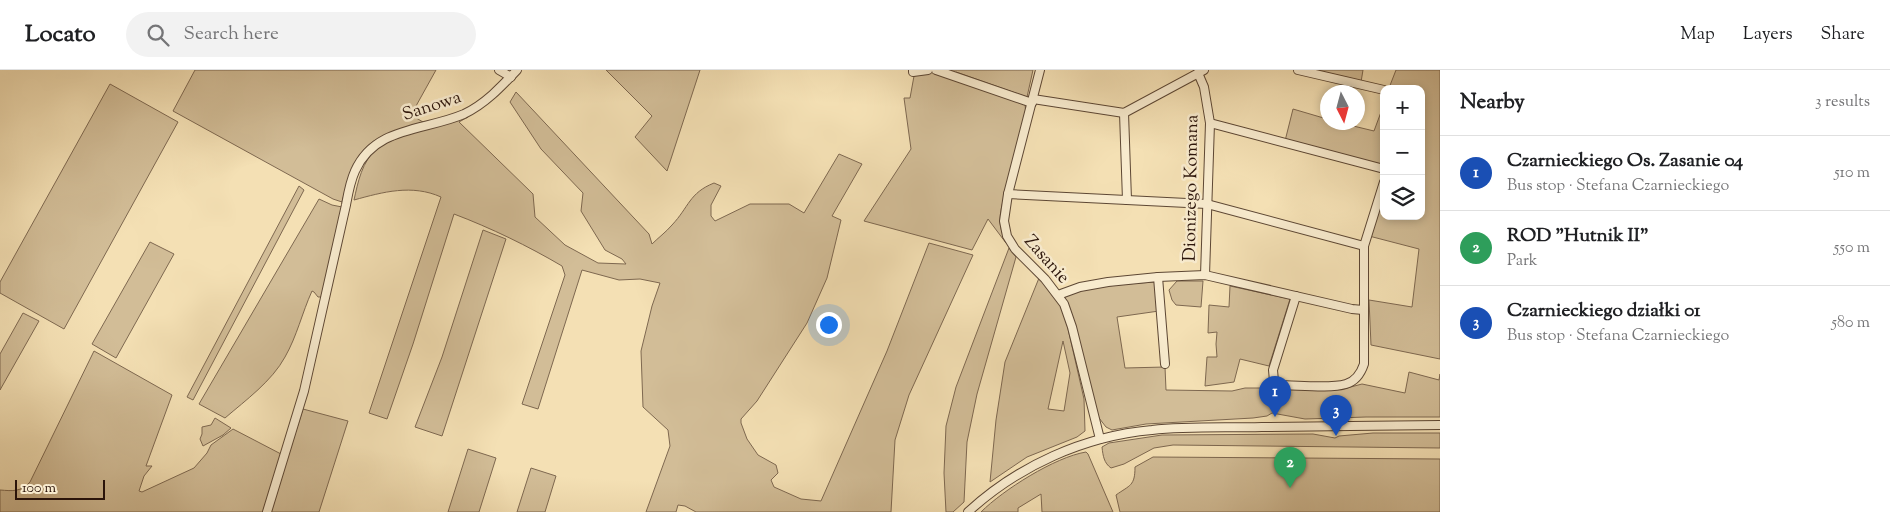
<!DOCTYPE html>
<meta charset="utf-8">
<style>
:root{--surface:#fff;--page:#f2f2f2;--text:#202124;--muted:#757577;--line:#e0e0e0;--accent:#7c3aed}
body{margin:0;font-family:"Sorts Mill Goudy",serif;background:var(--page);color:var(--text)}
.controls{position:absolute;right:15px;top:15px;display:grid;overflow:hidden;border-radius:10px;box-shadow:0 2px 8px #0003}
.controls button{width:45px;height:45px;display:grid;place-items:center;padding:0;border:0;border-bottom:1px solid var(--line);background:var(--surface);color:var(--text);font:25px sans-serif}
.compass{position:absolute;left:1320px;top:15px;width:45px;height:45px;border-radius:50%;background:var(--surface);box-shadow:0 2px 8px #0003;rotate:174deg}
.scale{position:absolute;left:15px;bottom:12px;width:90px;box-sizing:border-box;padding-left:5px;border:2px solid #2b140a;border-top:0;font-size:14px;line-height:18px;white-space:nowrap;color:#2b140a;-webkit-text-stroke:4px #f8ebce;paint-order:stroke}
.you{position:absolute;left:828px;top:254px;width:18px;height:18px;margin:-12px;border:4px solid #fff;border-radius:50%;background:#1a73e8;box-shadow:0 0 0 8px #1a73e833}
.badge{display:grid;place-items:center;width:32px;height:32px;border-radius:50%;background:var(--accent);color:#fff;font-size:16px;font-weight:700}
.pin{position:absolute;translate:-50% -41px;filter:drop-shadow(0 1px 2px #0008)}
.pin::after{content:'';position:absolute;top:26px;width:18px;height:15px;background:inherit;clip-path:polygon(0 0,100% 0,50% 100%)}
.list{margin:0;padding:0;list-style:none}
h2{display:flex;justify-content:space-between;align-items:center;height:65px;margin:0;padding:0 20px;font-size:21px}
h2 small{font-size:16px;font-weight:400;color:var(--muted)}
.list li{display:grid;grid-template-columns:32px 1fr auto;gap:15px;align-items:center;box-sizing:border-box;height:75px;padding:0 20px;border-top:1px solid var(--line)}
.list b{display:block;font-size:19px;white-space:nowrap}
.list p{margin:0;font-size:16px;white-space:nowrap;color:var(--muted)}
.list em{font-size:16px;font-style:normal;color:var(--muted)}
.icon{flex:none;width:28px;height:28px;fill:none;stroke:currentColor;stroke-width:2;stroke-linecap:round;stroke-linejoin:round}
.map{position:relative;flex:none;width:1440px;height:442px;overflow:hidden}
header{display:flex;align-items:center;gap:30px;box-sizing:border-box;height:70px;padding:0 25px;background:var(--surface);border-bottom:1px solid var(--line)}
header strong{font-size:24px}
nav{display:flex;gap:28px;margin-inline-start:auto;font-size:18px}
.search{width:350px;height:45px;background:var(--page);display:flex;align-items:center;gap:12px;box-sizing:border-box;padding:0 18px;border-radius:28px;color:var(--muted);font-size:19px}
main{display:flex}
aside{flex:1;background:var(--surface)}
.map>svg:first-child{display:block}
.green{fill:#d2bd97;stroke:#7e6850;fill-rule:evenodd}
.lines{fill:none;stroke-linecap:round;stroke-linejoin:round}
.minor-casing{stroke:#5d4734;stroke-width:10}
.minor{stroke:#f8ebce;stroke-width:8}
.labels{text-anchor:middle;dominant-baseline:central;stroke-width:5;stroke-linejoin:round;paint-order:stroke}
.street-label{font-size:18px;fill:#2b140a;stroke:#f8ebce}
</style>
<header>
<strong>Locato</strong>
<div class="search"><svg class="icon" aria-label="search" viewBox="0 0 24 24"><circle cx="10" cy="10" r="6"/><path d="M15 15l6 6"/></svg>Search here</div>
<nav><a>Map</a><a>Layers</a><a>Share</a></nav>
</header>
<main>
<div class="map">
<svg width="1440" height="442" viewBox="0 0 1440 442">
<rect width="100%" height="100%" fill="#f4e0b4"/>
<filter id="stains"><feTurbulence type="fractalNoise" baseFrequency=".004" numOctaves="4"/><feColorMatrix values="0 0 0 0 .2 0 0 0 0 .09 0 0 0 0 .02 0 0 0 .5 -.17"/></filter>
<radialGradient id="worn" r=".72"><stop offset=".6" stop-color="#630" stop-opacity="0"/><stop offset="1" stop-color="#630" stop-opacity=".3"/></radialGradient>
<!-- green -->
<g class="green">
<path d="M195 0H436L411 45 423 52C366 70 358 72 342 132L333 129 173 41Z"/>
<path d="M606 0H700L667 101 635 67 652 46Z"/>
<path d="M932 0H1033L1027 27 956 2 954 8 1024 32C1033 49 1000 124 1000 150 1000 158 1003 166 1006 173L988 149 972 180 864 151 911 79 904 28H910L914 6 931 2Z"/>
<path d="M1307 0H1363L1361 12Z"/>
<path d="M1396 0H1440V289L1371 275 1369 230 1412 237 1419 179 1369 166 1384 120V146H1421V19L1389 18Z"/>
<path d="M110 14 178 52 64 259 0 223V212Z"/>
<path d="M516 22 649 164 652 174C658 168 666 162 672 155 689 137 689 123 714 113L721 116 711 135V146L715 151 750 134H789L804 143 839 84 862 94 832 146 841 150 827 208 807 253 757 331 741 349V353L747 369 758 385 776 395 778 403 771 410 774 417 801 429 821 431 887 281 929 173 973 185 909 325 895 370 891 442H696L685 436 678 435 676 442H646L670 376 668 360 643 337 641 281 652 236 660 213 640 209 619 210 582 200 538 339 522 334 565 205 562 196C528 176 491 158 454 144L413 274 387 349 369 343 441 127C412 114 383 122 354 130 358 112 362 91 377 79 392 66 447 53 468 47L459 52 533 124 535 147 565 175 598 193 626 194 622 189 605 180 581 141 583 123 541 79 510 32Z"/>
<path d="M1384 34V98L1285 71 1293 39 1327 49 1328 52 1341 53 1374 61Z"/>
<path d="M299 116 304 120 193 330 187 327Z"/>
<path d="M319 129 332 135 342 137 323 227H318L314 222 312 221C302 243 297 266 285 287 272 311 246 330 225 348L199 334Z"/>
<path d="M483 160 506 169 442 366 415 357 442 287Z"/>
<path d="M150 172 174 184 116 288 92 274Z"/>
<path d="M1009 178 1016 187 977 324 967 372 964 432 953 442H946L944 403 946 356 956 317Z"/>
<path d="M1039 208 1048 217 1060 235 1066 250 1084 329 1085 361 1077 367 1027 387 990 412 996 350 1005 292ZM1063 271 1070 303 1064 341 1048 339Z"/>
<path d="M1177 211H1203L1201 237 1176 235 1172 230 1169 220Z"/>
<path d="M1155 212 1159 241 1117 247 1125 298 1165 297 1166 320 1232 321 1245 318H1347L1362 314 1405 323 1409 302 1439 310 1440 304V347H1366L1305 349 1272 343 1267 346 1253 348 1146 354 1112 360 1106 357 1096 344 1074 252 1064 225C1094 216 1124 214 1155 212Z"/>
<path d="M1230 216 1290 229 1269 296 1240 289 1234 312 1205 316 1207 287H1217L1216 274 1217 262 1208 263 1209 235 1229 237Z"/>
<path d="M23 243 39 251 0 320V284Z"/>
<path d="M94 281 172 325 146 396H152L144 406 139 421 142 422 194 398 207 383 211 375 233 359 281 384 263 442H0V420C13 421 21 422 30 412Z"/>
<path d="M303 339 348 351 319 442H270Z"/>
<path d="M215 348 231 358 223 365 203 376 200 369 202 364V357L211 355Z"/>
<path d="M1373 363H1440V378L1173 375 1154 378 1124 394 1111 398C1104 393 1103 386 1102 377L1109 373 1162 365 1313 364 1335 368 1339 366Z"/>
<path d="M468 379 496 388 479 442H448Z"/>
<path d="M1086 382 1088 384 1113 442H1042L1041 424 1018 438V442H981C1003 420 1055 387 1086 382Z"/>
<path d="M1153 387 1440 389V442H1120L1116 425C1130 415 1135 416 1135 397Z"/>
<path d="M531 398 556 406 545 442H517Z"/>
</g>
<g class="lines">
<!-- minor casing -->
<g class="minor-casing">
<g id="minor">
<path d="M499 0 511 7"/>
<path d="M913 0V2L928 0"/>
<path d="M936 0 1032 33"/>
<path d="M1040 0 1008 124 1004 151 1007 166 1015 179 1045 209 1064 234 1072 257 1100 369"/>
<path d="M1298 0 1384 20"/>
<path d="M1198 3 1204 17 1210 53 1205 205"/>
<path d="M1033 29 1124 43 1204 0"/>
<path d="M1124 43 1127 130"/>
<path d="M1210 53 1384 99"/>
<path d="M1008 124 1207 134 1364 176"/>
<path d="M1158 207 1165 294"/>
<path d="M1058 225 1080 217 1108 212 1158 207 1205 205 1352 239 1363 240"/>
<path d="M1296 226 1273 300 1274 311 1279 315C1298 315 1330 319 1346 314 1356 311 1361 303 1364 294V176L1384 112"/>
<path d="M267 442 304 321 346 135C348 124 350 112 355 101 375 56 425 61 464 44 485 34 501 17 517 0"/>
<path d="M968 442C1018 396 1084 366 1152 360 1188 356 1225 358 1262 357 1321 356 1381 356 1440 355"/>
</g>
</g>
<!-- minor -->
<use href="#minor" class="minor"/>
</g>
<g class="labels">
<!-- street labels -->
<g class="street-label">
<text transform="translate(432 37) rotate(-18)">Sanowa</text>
<text transform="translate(1192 118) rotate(-89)">Dionizego Komana</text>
<text transform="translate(1046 190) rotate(48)">Zasanie</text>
</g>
</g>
<rect width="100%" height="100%" filter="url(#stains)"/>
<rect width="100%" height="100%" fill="url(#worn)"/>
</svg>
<div class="controls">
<button>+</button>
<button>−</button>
<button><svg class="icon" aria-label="layers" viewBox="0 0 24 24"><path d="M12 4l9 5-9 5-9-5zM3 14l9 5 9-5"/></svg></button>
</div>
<svg class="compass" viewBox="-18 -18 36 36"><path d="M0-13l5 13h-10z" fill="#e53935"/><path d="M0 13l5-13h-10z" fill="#757577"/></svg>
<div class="scale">100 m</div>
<div class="you"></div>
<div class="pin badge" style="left:1275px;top:347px;background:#1a4fb4">1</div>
<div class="pin badge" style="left:1290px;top:418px;background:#2e9e5b">2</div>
<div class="pin badge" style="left:1336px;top:366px;background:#1a4fb4">3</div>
</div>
<aside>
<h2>Nearby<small>3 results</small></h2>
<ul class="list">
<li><span class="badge" style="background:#1a4fb4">1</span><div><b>Czarnieckiego Os. Zasanie 04</b><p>Bus stop · Stefana Czarnieckiego</p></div><em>510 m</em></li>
<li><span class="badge" style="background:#2e9e5b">2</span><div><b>ROD &quot;Hutnik II&quot;</b><p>Park</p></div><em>550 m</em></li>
<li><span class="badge" style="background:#1a4fb4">3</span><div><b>Czarnieckiego działki 01</b><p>Bus stop · Stefana Czarnieckiego</p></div><em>580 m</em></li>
</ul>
</aside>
</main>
